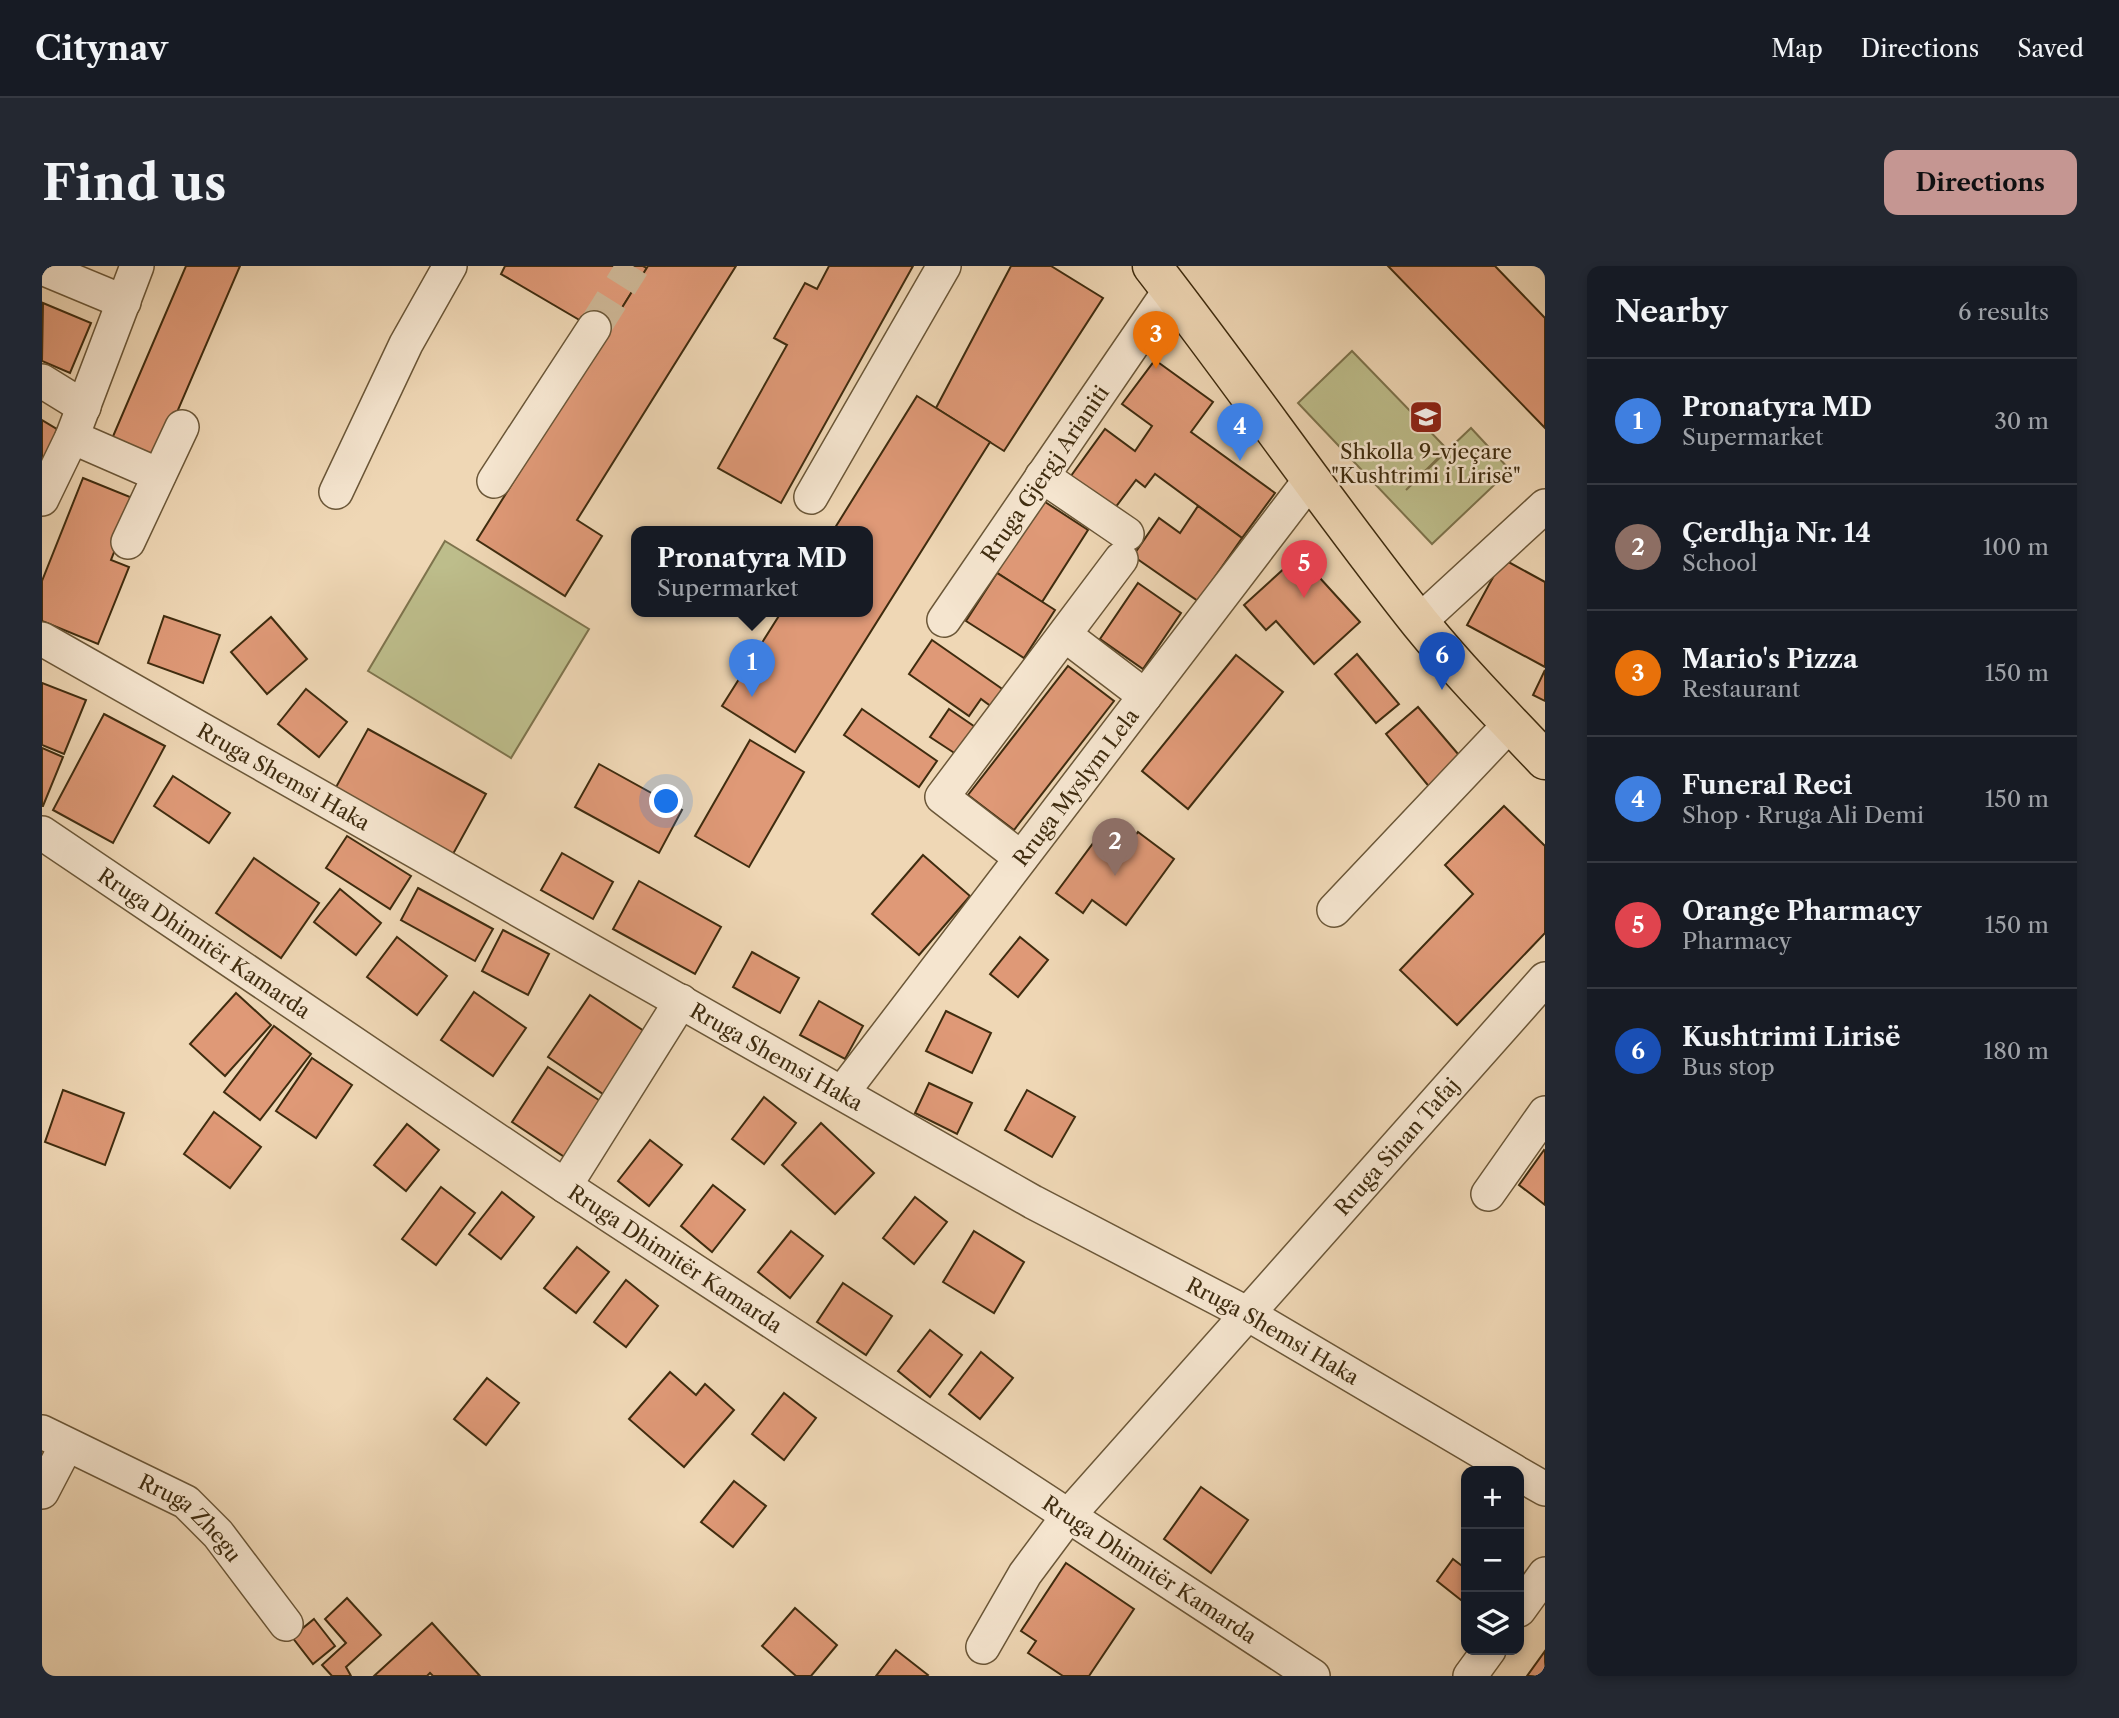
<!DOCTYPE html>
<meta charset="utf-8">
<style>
:root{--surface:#171b24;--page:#242831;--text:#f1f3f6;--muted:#9ea1a6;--line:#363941;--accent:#c59692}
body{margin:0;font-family:"Libre Caslon Text",serif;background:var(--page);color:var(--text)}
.controls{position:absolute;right:21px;bottom:21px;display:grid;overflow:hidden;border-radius:14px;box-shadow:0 4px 10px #0003}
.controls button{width:63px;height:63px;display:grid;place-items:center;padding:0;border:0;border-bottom:2px solid var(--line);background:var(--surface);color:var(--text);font:35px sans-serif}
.you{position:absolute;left:625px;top:536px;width:24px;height:24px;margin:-18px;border:5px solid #fff;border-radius:50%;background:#1a73e8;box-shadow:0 0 0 10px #1a73e833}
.badge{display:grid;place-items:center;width:46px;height:46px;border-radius:50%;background:var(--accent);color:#fff;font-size:23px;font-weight:700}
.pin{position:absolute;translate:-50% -58px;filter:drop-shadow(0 2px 4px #0008)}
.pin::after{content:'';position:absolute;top:37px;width:24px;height:21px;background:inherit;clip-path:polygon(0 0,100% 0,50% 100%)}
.popup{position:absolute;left:589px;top:260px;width:242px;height:91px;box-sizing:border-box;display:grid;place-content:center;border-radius:14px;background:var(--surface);filter:drop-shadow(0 2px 5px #0005);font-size:23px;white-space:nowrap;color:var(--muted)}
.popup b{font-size:26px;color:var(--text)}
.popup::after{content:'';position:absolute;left:50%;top:100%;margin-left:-14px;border:14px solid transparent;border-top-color:var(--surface)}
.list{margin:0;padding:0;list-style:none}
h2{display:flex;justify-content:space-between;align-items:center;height:91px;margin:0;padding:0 28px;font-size:30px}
h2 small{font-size:23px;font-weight:400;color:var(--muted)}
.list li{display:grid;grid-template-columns:46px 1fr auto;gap:21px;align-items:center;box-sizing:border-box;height:126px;padding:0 28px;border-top:2px solid var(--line)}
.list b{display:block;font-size:26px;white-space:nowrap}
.list p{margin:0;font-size:23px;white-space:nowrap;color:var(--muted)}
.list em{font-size:23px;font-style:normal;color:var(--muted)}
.icon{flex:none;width:38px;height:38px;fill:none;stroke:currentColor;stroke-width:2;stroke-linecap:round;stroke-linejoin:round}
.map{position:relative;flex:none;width:1503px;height:1410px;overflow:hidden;border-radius:14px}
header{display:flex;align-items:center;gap:42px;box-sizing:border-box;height:98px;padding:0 35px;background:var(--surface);border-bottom:2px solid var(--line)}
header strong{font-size:33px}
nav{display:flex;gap:38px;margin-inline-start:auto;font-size:24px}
.intro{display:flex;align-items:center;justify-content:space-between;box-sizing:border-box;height:168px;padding:0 42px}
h1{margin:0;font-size:49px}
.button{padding:18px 32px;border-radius:14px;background:var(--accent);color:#111;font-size:24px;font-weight:700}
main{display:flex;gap:42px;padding:0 42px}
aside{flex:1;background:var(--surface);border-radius:14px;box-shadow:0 4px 10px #0003}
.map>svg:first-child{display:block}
.green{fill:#bdbd8b;stroke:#7e744d;stroke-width:2}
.building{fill:#df9977;stroke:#3f2c0f;stroke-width:2}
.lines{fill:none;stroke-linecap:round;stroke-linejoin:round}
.minor-tunnel{stroke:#ccb594;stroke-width:33;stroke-dasharray:33 17;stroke-linecap:butt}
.minor-casing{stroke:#6b5738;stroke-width:36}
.major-casing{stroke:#3f2c0f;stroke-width:41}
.minor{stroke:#f5e5cf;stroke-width:33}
.major{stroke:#efd7b5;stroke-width:38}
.labels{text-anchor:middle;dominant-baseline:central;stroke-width:5;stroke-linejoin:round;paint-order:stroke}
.poi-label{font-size:21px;fill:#3f2c0f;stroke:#f5e5cf}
.street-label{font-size:21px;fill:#3f2c0f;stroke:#f5e5cf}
</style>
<header>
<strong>Citynav</strong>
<nav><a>Map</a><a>Directions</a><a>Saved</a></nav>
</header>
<div class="intro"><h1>Find us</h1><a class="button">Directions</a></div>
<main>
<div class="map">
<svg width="1503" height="1410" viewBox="0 0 1503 1410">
<rect width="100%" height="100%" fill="#efd7b5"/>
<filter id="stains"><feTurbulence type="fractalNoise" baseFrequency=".00286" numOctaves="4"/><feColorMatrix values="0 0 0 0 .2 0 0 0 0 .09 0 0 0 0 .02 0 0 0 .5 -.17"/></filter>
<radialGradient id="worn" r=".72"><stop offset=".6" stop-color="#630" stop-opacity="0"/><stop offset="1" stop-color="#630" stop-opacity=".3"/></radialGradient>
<!-- green -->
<g class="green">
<path d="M1310 85 1405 183 1364 224 1429 162 1468 204 1390 278 1256 137Z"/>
<path d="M403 275 547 363 469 492 326 405Z"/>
</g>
<!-- building -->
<g class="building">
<path d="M144 0H198L114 195 69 175Z"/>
<path d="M463 0H601L605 2 563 69 459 8Z"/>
<path d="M606 0H694L535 254 560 270 523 330 435 274Z"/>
<path d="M787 0H871L739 237 676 202 745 79 732 72 763 17 775 23Z"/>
<path d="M969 0H1009L1061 32 962 185 894 142Z"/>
<path d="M1346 0H1453L1503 52V162Z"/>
<path d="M1 37 49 57 28 107 0 95Z"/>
<path d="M1113 94 1171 136 1149 166 1233 227 1200 272 1113 208 1103 221 1094 214 1070 246 1026 214 1063 163 1093 185 1110 160 1080 138Z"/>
<path d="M875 130 948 176 753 486 680 440 740 345H826V265H791Z"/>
<path d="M0 154 18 165 0 203Z"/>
<path d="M41 212 93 233 69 294 87 301 56 378 0 355V315Z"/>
<path d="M997 232 1046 264 1000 336 951 304Z"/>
<path d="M1156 240 1200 272 1156 335 1091 290 1117 252 1138 267Z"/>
<path d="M1257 289 1318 356 1272 398 1234 355 1224 364 1202 339Z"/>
<path d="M1461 293 1503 316V401L1425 359Z"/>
<path d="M955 307 1013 344 982 392 924 355Z"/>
<path d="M1096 317 1139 347 1101 403 1058 373Z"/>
<path d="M122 350 178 369 161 417 106 397Z"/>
<path d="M229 351 265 393 225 428 189 386Z"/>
<path d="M890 374 966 427 954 444 939 433 927 450 867 408Z"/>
<path d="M1315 388 1357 438 1334 457 1293 408Z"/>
<path d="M1194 389 1241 426 1146 543 1100 505Z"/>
<path d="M1026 400 1072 435 972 564 926 529Z"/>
<path d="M1503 404V435L1491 429Z"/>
<path d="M0 417 44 434 22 488 0 479Z"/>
<path d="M264 423 305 456 277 491 236 458Z"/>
<path d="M1376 441 1422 495 1389 523 1344 468Z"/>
<path d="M820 443 895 495 877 521 802 469Z"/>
<path d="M907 443 939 465 920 492 888 471Z"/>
<path d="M62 448 123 480 71 577 11 544Z"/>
<path d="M326 463 444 528 411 588 293 523Z"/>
<path d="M708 474 762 506 707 601 653 570Z"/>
<path d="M0 482 21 491 1 540H0Z"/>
<path d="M557 498 640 544 617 587 533 541Z"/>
<path d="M131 510 188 547 167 577 112 540Z"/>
<path d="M1462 540 1503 580V667L1415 759 1358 704 1431 628 1403 599Z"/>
<path d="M1096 566 1132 593 1084 659 1050 634 1041 647 1014 627 1052 576 1075 593Z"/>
<path d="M305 570 369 610 348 643 284 602Z"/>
<path d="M520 587 571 616 551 653 499 624Z"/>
<path d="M881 589 928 630 877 689 830 648Z"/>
<path d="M212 592 277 637 239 692 174 647Z"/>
<path d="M597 615 679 661 653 708 571 663Z"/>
<path d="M376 622 451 663 433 695 359 654Z"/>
<path d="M298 623 339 657 314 689 272 656Z"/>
<path d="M461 664 507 688 486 729 440 705Z"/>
<path d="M355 671 405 710 375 749 325 711Z"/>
<path d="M978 671 1006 694 976 731 948 708Z"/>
<path d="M710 686 757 712 738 747 691 721Z"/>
<path d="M432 726 484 762 451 810 399 774Z"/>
<path d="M194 727 229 759 183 810 148 778Z"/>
<path d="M548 729 608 769 567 832 506 791Z"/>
<path d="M777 735 821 760 803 793 758 769Z"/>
<path d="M904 745 949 767 930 807 884 785Z"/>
<path d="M232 760 269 788 218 854 182 826Z"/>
<path d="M270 792 310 819 274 872 234 845Z"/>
<path d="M506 801 566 840 530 896 470 856Z"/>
<path d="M887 817 930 837 915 868 873 847Z"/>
<path d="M21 824 82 847 63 899 3 876Z"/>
<path d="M985 824 1033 851 1010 891 963 864Z"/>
<path d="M722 831 754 857 722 898 690 873Z"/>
<path d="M172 846 219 881 188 922 142 888Z"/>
<path d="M779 857 832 907 793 948 740 899Z"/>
<path d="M365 858 397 884 364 925 332 899Z"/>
<path d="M608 874 640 899 607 940 576 915Z"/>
<path d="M1502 884 1503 885V939L1477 919Z"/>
<path d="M671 919 703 944 670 986 639 960Z"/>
<path d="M399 921 433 947 394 999 360 973Z"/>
<path d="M460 926 492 951 459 993 427 968Z"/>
<path d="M873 931 905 956 872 998 841 972Z"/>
<path d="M749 965 781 990 748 1032 716 1006Z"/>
<path d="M932 965 982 996 952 1047 901 1016Z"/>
<path d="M535 981 567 1006 534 1047 502 1022Z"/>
<path d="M584 1014 616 1040 584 1081 552 1056Z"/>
<path d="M801 1017 850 1050 824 1089 775 1056Z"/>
<path d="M888 1064 920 1089 888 1131 856 1105Z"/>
<path d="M939 1086 971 1112 938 1153 907 1128Z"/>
<path d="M628 1106 654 1129 663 1118 692 1144 642 1201 587 1153Z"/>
<path d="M445 1112 477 1137 444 1179 412 1153Z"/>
<path d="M742 1127 774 1152 742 1194 710 1168Z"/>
<path d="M692 1215 724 1240 691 1281 659 1256Z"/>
<path d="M1159 1221 1206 1254 1169 1307 1122 1273Z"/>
<path d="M1411 1293 1424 1303V1338L1395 1315Z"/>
<path d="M1024 1297 1092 1343 1047 1410H1021L986 1387 994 1375 979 1365Z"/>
<path d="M305 1332 339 1369 304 1401 309 1410H290L280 1399 304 1377 283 1353Z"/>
<path d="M753 1342 795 1379 769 1410H754L720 1380Z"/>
<path d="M272 1353 293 1380 271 1398 250 1371Z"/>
<path d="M390 1357 438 1410H391L388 1407 385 1410H332Z"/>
<path d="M854 1384 886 1409 885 1410H834Z"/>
<path d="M1503 1385V1410H1485Z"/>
</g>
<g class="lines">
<!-- minor-tunnel -->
<path class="minor-tunnel" d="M552 62 591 0"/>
<!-- minor casing -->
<g class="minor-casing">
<g id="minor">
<path d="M0 2 82 36"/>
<path d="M0 115 42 141"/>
<path d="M30 171 117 209"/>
<path d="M1000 210 1085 268"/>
<path d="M452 215 552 62"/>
<path d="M294 226 364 78 408 0"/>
<path d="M769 231 902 0"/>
<path d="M0 233 30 171 95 0"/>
<path d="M86 276 140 161"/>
<path id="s1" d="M902 354 1128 24"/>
<path d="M1377 356 1503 240"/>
<path d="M1023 369 1103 430"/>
<path id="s2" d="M0 373 991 936 1204 1047 1472 1205"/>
<path id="s3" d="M0 567 523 920 1271 1410"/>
<path d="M979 592 900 531 1079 293"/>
<path d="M1292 644 1468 458"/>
<path id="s4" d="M800 827 1268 214"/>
<path d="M523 920 639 735"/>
<path d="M1446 928 1503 847"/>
<path id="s5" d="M0 1166 144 1236 176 1268 244 1358"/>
<path d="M1477 1208 1503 1223"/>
<path d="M0 1226 24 1180"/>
<path d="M1477 1344 1503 1308"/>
<path id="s6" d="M941 1381 983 1308 1027 1249 1503 713"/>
<path d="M1428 1410 1447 1384"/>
</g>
</g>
<!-- major casing -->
<g class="major-casing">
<path id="major" d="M1110 0C1201 117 1285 240 1378 357 1417 405 1460 449 1503 494"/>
</g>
<!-- minor -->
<use href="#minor" class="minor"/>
<!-- major -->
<use href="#major" class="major"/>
</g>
<!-- icons -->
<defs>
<g id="school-square" transform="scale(1.75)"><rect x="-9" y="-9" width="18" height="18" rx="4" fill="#8f2418" stroke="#f5e5cf"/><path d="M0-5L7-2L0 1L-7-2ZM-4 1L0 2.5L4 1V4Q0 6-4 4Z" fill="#fff"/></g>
</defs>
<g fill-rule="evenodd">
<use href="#school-square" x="1384" y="151"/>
</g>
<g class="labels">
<!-- poi labels -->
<g class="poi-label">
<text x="1384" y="185">Shkolla 9-vjeçare<tspan x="1384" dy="24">"Kushtrimi i Lirisë"</tspan></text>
</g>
<!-- street labels -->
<g class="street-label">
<text stroke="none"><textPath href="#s1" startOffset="178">Rruga Gjergj Arianiti</textPath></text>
<text stroke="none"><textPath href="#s2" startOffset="278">Rruga Shemsi Haka</textPath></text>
<text stroke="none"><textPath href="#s4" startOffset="385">Rruga Myslym Lela</textPath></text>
<text stroke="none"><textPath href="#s3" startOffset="196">Rruga Dhimitër Kamarda</textPath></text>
<text stroke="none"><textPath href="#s2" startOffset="845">Rruga Shemsi Haka</textPath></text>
<text stroke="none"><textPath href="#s6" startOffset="651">Rruga Sinan Tafaj</textPath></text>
<text stroke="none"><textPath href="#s3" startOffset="763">Rruga Dhimitër Kamarda</textPath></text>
<text stroke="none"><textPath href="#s2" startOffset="1412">Rruga Shemsi Haka</textPath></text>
<text stroke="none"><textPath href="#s5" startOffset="173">Rruga Zhegu</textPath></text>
<text stroke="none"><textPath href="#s3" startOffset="1330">Rruga Dhimitër Kamarda</textPath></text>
</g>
</g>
<rect width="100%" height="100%" filter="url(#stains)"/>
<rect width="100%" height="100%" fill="url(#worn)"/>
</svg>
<div class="controls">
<button>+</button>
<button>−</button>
<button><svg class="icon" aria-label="layers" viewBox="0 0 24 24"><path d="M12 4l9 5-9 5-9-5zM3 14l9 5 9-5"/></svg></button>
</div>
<div class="you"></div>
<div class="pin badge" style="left:710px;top:431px;background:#3f7fe0">1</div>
<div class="popup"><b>Pronatyra MD</b>Supermarket</div>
<div class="pin badge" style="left:1073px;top:610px;background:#8d6e63">2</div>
<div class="pin badge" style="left:1114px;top:103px;background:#e8710a">3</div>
<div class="pin badge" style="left:1198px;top:195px;background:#3f7fe0">4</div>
<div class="pin badge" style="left:1262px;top:332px;background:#e0444e">5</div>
<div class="pin badge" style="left:1400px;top:424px;background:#1a4fb4">6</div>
</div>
<aside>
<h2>Nearby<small>6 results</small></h2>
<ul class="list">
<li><span class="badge" style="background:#3f7fe0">1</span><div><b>Pronatyra MD</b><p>Supermarket</p></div><em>30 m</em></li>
<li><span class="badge" style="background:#8d6e63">2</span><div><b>Çerdhja Nr. 14</b><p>School</p></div><em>100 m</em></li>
<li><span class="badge" style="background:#e8710a">3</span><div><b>Mario's Pizza</b><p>Restaurant</p></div><em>150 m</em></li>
<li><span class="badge" style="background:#3f7fe0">4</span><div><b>Funeral Reci</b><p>Shop · Rruga Ali Demi</p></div><em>150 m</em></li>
<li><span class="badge" style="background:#e0444e">5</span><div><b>Orange Pharmacy</b><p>Pharmacy</p></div><em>150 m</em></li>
<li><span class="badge" style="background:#1a4fb4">6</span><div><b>Kushtrimi Lirisë</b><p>Bus stop</p></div><em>180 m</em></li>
</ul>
</aside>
</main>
